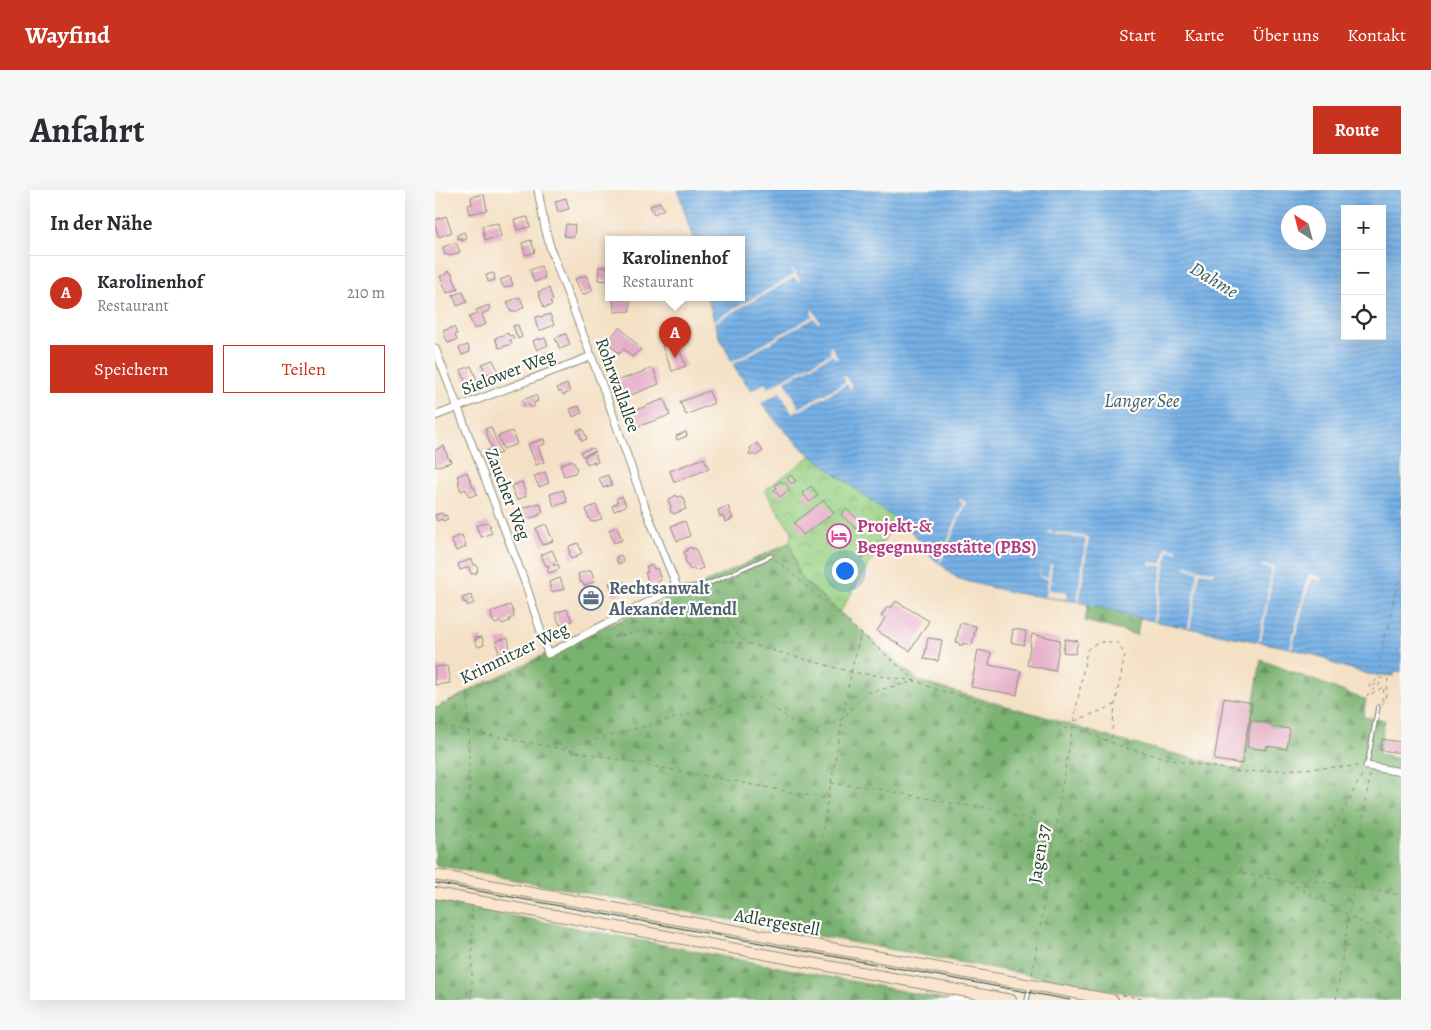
<!DOCTYPE html>
<html lang="de">
<meta charset="utf-8">
<style>
:root{--surface:#fff;--page:#f7f7f7;--text:#2b2b33;--muted:#7c7c81;--line:#e1e1e2;--accent:#c8321e}
body{margin:0;font-family:Alegreya,serif;background:var(--page);color:var(--text)}
.controls{position:absolute;right:15px;top:15px;display:grid;overflow:hidden;border-radius:0px;box-shadow:0 5px 20px #0002}
.controls button{width:45px;height:45px;display:grid;place-items:center;padding:0;border:0;border-bottom:1px solid var(--line);background:var(--surface);color:var(--text);font:25px sans-serif}
.compass{position:absolute;left:846px;top:15px;width:45px;height:45px;border-radius:50%;background:var(--surface);box-shadow:0 5px 20px #0002;rotate:324deg}
.you{position:absolute;left:409px;top:380px;width:18px;height:18px;margin:-12px;border:4px solid #fff;border-radius:50%;background:#1a73e8;box-shadow:0 0 0 8px #1a73e833}
.badge{display:grid;place-items:center;width:32px;height:32px;border-radius:50%;background:var(--accent);color:#fff;font-size:16px;font-weight:700}
.pin{position:absolute;translate:-50% -41px;filter:drop-shadow(0 1px 2px #0008)}
.pin::after{content:'';position:absolute;top:26px;width:18px;height:15px;background:inherit;clip-path:polygon(0 0,100% 0,50% 100%)}
.popup{position:absolute;left:170px;top:46px;width:140px;height:65px;box-sizing:border-box;display:grid;place-content:center;border-radius:0px;background:var(--surface);filter:drop-shadow(0 1px 4px #0005);font-size:16px;white-space:nowrap;color:var(--muted)}
.popup b{font-size:19px;color:var(--text)}
.popup::after{content:'';position:absolute;left:50%;top:100%;margin-left:-10px;border:10px solid transparent;border-top-color:var(--surface)}
.list{margin:0;padding:0;list-style:none}
h2{display:flex;justify-content:space-between;align-items:center;height:65px;margin:0;padding:0 20px;font-size:21px}
h2 small{font-size:16px;font-weight:400;color:var(--muted)}
.list li{display:grid;grid-template-columns:32px 1fr auto;gap:15px;align-items:center;box-sizing:border-box;height:75px;padding:0 20px;border-top:1px solid var(--line)}
.list b{display:block;font-size:19px;white-space:nowrap}
.list p{margin:0;font-size:16px;white-space:nowrap;color:var(--muted)}
.list em{font-size:16px;font-style:normal;color:var(--muted)}
.actions{display:flex;gap:10px;padding:15px 20px}
.actions a{flex:1;padding:11px 0;border:1px solid var(--accent);border-radius:0px;text-align:center;font-size:18px;color:var(--accent)}
.actions .main{background:var(--accent);color:#fff}
.icon{flex:none;width:28px;height:28px;fill:none;stroke:currentColor;stroke-width:2;stroke-linecap:round;stroke-linejoin:round}
.map{position:relative;flex:none;width:966px;height:810px;overflow:hidden;border-radius:0px}
header{display:flex;align-items:center;gap:30px;box-sizing:border-box;height:70px;padding:0 25px;background:var(--accent);color:#fff}
header strong{font-size:24px}
nav{display:flex;gap:28px;margin-inline-start:auto;font-size:18px}
.intro{display:flex;align-items:center;justify-content:space-between;box-sizing:border-box;height:120px;padding:0 30px}
h1{margin:0;font-size:35px}
.button{padding:12px 22px;border-radius:0px;background:var(--accent);color:#fff;font-size:18px;font-weight:700}
main{display:flex;gap:30px;padding:0 30px}
aside{flex:1;background:var(--surface);border-radius:0px;box-shadow:0 5px 20px #0002}
.map>svg:first-child{display:block}
.forest{fill:url(#forest-firs);stroke:#4c7852}
.park{fill:url(#park-crowns);stroke:#5c865c}
.water{fill:url(#water-rules);stroke:#4a768d;fill-rule:evenodd}
.pier{fill:#f4e0c5}
.lines{fill:none;stroke-linecap:round;stroke-linejoin:round}
.ferry{stroke:#396069;stroke-width:1;stroke-dasharray:6 5;stroke-linecap:butt}
.building{fill:#e5acc7}
.lane-casing{stroke:#8a8e7c;stroke-width:5.5}
.street-casing{stroke:#8a8e7c;stroke-width:9}
.secondary-casing{stroke:#8a8e7c;stroke-width:12}
.path{stroke:#8a8e7c;stroke-width:1;stroke-dasharray:4 4;stroke-linecap:butt}
.lane{stroke:#fff;stroke-width:3}
.street{stroke:#fff;stroke-width:7}
.secondary{stroke:#fce5cf;stroke-width:10}
.tram{stroke:#1f3d34;stroke-width:1}
.labels{text-anchor:middle;dominant-baseline:central;stroke-width:4.5;stroke-linejoin:round;paint-order:stroke}
.street-label{font-size:18px;fill:#1f3d34;stroke:#fdfcf7}
.hotel-label{font-size:18px;font-weight:bold;fill:#b23c85;stroke:#fdfcf7;text-anchor:start}
.service-label{font-size:18px;font-weight:bold;fill:#4e5e75;stroke:#fdfcf7;text-anchor:start}
.water-label{font-size:19px;font-style:italic;fill:#396069;stroke:#fdfcf7}
</style>
<header>
<strong>Wayfind</strong>
<nav><a>Start</a><a>Karte</a><a>Über uns</a><a>Kontakt</a></nav>
</header>
<div class="intro"><h1>Anfahrt</h1><a class="button">Route</a></div>
<main>
<aside>
<h2>In der Nähe<small></small></h2>
<ul class="list">
<li><span class="badge">A</span><div><b>Karolinenhof</b><p>Restaurant</p></div><em>210 m</em></li>
</ul>
<div class="actions"><a class="main">Speichern</a><a>Teilen</a></div>
</aside>
<div class="map">
<svg width="966" height="810" viewBox="0 0 966 810">
<defs>
<pattern id="forest-firs" width="22" height="20" patternUnits="userSpaceOnUse" patternTransform="scale(1.25)"><rect width="22" height="20" fill="#7ab271"/><path d="M5 1l3.5 6h-7zM16 11l3.5 6h-7z" fill="#63925e"/></pattern>
<pattern id="park-crowns" width="20" height="18" patternUnits="userSpaceOnUse" patternTransform="scale(1.25)"><rect width="20" height="18" fill="#98d083"/><path d="M2 6a3 3 0 1 1 6 0M12 15a3 3 0 1 1 6 0" fill="none" stroke="#7baa6c"/></pattern>
<pattern id="water-rules" width="6" height="5" patternUnits="userSpaceOnUse" patternTransform="scale(1.25)"><rect width="6" height="5" fill="#76b0e6"/><path d="M0 2.5h6" fill="none" stroke="#6090bb"/></pattern>
</defs>
<rect width="100%" height="100%" fill="#fdfcf7"/>
<filter id="ink" filterUnits="userSpaceOnUse"><feTurbulence type="fractalNoise" baseFrequency=".02" numOctaves="2"/><feDisplacementMap in="SourceGraphic" scale="10" xChannelSelector="R" yChannelSelector="G"/><feConvolveMatrix kernelMatrix="1 2 1 2 8 2 1 2 1" color-interpolation-filters="sRGB"/></filter>
<filter id="wash" filterUnits="userSpaceOnUse"><feTurbulence type="fractalNoise" baseFrequency=".0096" numOctaves="4" result="noise"/><feDisplacementMap in="SourceGraphic" scale="20" xChannelSelector="R" yChannelSelector="G"/><feGaussianBlur stdDeviation="1.12" result="paint"/><feColorMatrix in="noise" values="0 0 0 0 0 0 0 0 0 0 0 0 0 0 0 0 0 1.4 0 .05"/><feComposite in="paint" operator="in"/></filter>
<g filter="url(#wash)">
<rect width="100%" height="100%" fill="#f4e0c5"/>
<!-- forest -->
<g class="forest">
<path d="M355 352 365 388 483 490 499 496 604 525 683 550 807 580 826 470 928 509H931L928 527 950 530 944 565 966 569V810H730L0 675V519L46 495 142 449 247 404Z"/>
<path d="M653 413 705 428 702 445 650 431Z"/>
<path d="M0 711 514 810H0Z"/>
</g>
<!-- park -->
<path class="park" d="M377 265 462 329 405 422 365 387 355 352 357 341 349 331 330 300Z"/>
<!-- water -->
<path class="water" d="M243 0H966V483L959 482V486L933 484 896 473 890 468 855 458 718 431 644 412 580 403 542 394 522 388 485 357 487 353 475 340 369 260 345 236 303 183 284 146 272 107H306V49H258ZM910 19H947V146H910ZM854 22H884V52H854Z"/>
<!-- pier -->
<g class="pier">
<path d="M358 79 365 91 363 92 360 87 280 132 279 130 359 85 356 80Z"/>
<path d="M378 120 385 132 383 133 379 128 298 174 297 172 378 126 376 121Z"/>
<path d="M396 156 403 168 401 169 397 165 350 191 364 218 411 192 408 187 410 186 417 197 415 199 412 194 364 221 363 220 357 223 345 202 326 213 316 201 330 193 333 198 396 163 394 158Z"/>
<path d="M525 309 531 312 505 374 504 372 528 313 524 311Z"/>
<path d="M613 341 654 347 644 412 642 411 651 349 612 343Z"/>
<path d="M731 357 742 359V361L733 360 720 431H718L728 376 714 374 715 372 728 374Z"/>
<path d="M606 373 605 386 613 387 615 374 617 375 615 391 624 392H615L614 400 632 402 631 409 611 407 613 389 604 387Z"/>
<path d="M827 375 839 377 826 451H824L837 379 827 377Z"/>
<path d="M750 376 779 382 778 384 765 382 755 438H753L763 381 750 378Z"/>
<path d="M874 384 887 388 886 390 876 388 857 458H855Z"/>
</g>
<g class="lines">
<!-- ferry -->
<path class="ferry" d="M950 441 966 382"/>
</g>
<g id="blocks">
<!-- building -->
<g class="building">
<path d="M49 4 52 20 35 24 33 15 37 14 36 7Z"/>
<path d="M131 8 134 19 123 22 120 11Z"/>
<path d="M225 12 229 19 219 24 215 16Z"/>
<path d="M11 26 17 42 4 47 0 35V30Z"/>
<path d="M93 27 95 37 82 40 79 30Z"/>
<path d="M63 33 66 47 50 50 47 36Z"/>
<path d="M131 34 140 35 139 47 129 46Z"/>
<path d="M29 42 32 49 27 51 26 48 23 49 22 45Z"/>
<path d="M96 50 100 62 90 65 87 53Z"/>
<path d="M21 52 25 62 15 66 12 64 10 65 8 57Z"/>
<path d="M106 76 110 88 99 92 95 80Z"/>
<path d="M164 77H174V91L163 90Z"/>
<path d="M14 81V83L16 82 23 99 12 103 5 86 12 84 11 82Z"/>
<path d="M59 83 60 90 53 92 51 85Z"/>
<path d="M151 85 158 101 147 105 140 89Z"/>
<path d="M75 86 78 95 69 98 65 90Z"/>
<path d="M114 98 118 110 115 111 117 115 109 118 103 102Z"/>
<path d="M28 102 32 112 22 116 18 105Z"/>
<path d="M85 107 89 117 82 121 76 122 72 112Z"/>
<path d="M195 107V121L179 122 178 108Z"/>
<path d="M54 115 55 119H54V121L47 124 51 134 39 139 34 127 43 124 41 120Z"/>
<path d="M115 124 119 135 104 141 101 134V127L105 126 106 127Z"/>
<path d="M83 135 87 147 83 149 78 136Z"/>
<path d="M19 137 22 144 20 145 22 150 13 153 8 141Z"/>
<path d="M185 137 206 159 197 167 189 159 184 164 172 151Z"/>
<path d="M73 143 74 146 77 145 79 149 75 150 77 154 64 158 60 148Z"/>
<path d="M131 144 135 155 125 159 120 148Z"/>
<path d="M104 148V150L110 148 113 155 102 160 98 151Z"/>
<path d="M241 151 251 176 237 181 227 156Z"/>
<path d="M33 155 35 162 27 165 24 158Z"/>
<path d="M112 163 115 170 105 174 102 168Z"/>
<path d="M58 170 63 181 51 184 47 174Z"/>
<path d="M36 176 43 192 32 196 26 180Z"/>
<path d="M218 178 224 194 188 208 182 191Z"/>
<path d="M132 194 135 202 128 205 126 201 124 202 122 198Z"/>
<path d="M274 201 279 213 251 225 245 212Z"/>
<path d="M101 205 103 211 99 213V217H95L94 215 90 216 87 210Z"/>
<path d="M229 209 235 225 199 238 193 223Z"/>
<path d="M144 216 147 223 138 227 135 219Z"/>
<path d="M56 237 66 263 55 267 52 261 57 259 50 239Z"/>
<path d="M148 239 152 249 147 251 144 243 143 244 142 241Z"/>
<path d="M77 241 82 254 68 259 63 246Z"/>
<path d="M251 242 252 246 242 250 241 246Z"/>
<path d="M109 249 110 254 103 256 109 272 101 275 93 254Z"/>
<path d="M322 253 328 261 321 266 318 264 316 266 314 263 316 260 315 258Z"/>
<path d="M9 256 14 270 15 269 16 272 0 277V260Z"/>
<path d="M158 258 160 261 147 266 146 262Z"/>
<path d="M160 262 163 272 159 274V271L152 274 149 267Z"/>
<path d="M269 268 274 279 239 292 235 281Z"/>
<path d="M137 270 142 278 140 283 129 286 125 275Z"/>
<path d="M32 282 38 298 39 297 42 304 34 307 31 299 26 301 23 292H25L22 286Z"/>
<path d="M110 282 114 293 104 297 99 286Z"/>
<path d="M173 285 177 295 168 298 164 288Z"/>
<path d="M356 285 361 291 356 294 352 288Z"/>
<path d="M346 291 348 293 350 292 355 299 345 307 339 300 342 298 340 296Z"/>
<path d="M87 292 91 306 82 310 76 296Z"/>
<path d="M376 296 383 305 375 312 367 303Z"/>
<path d="M128 300 132 312 119 316 115 304Z"/>
<path d="M241 305 242 307 246 306 247 308H249L251 314 249 315 251 319 239 324 236 322 235 319 236 317 233 310Z"/>
<path d="M187 306 191 316 179 321 177 316 183 313 181 309Z"/>
<path d="M389 310 399 323 368 345 359 333Z"/>
<path d="M105 313 108 322 104 323 105 325 92 329 88 318Z"/>
<path d="M161 315 167 329 156 332 152 324 151 319Z"/>
<path d="M293 316 298 329 290 332 288 326 285 327 283 320Z"/>
<path d="M411 319 424 330 425 328 434 336 427 344 406 325Z"/>
<path d="M7 323 8 326 11 325 13 329 8 331 7 329 2 331 0 325Z"/>
<path d="M250 331 255 346 242 351 236 336Z"/>
<path d="M52 332 56 336H54L57 343 46 347 41 336Z"/>
<path d="M111 334 118 351 107 355 101 338Z"/>
<path d="M182 337 187 350 179 353 174 340Z"/>
<path d="M27 345 31 357 21 361 16 349Z"/>
<path d="M143 353 147 363 141 366 142 367 136 369 134 363H135L134 356Z"/>
<path d="M256 357 257 359 260 358 268 378 260 381 259 378 255 380 250 370 251 367 249 362 252 361V359Z"/>
<path d="M117 360 122 371 118 373 119 376 123 374 125 379 114 383 112 379 114 378 113 375 111 376 106 365Z"/>
<path d="M432 360 434 365 427 368 425 364Z"/>
<path d="M186 365 189 372 183 374 181 367Z"/>
<path d="M37 369 39 375H42L43 381H41L42 383 36 384 34 377 25 380 23 374Z"/>
<path d="M217 375 219 379 222 378 226 390 222 392 223 394 219 395V393L215 395 210 383 213 382 211 377Z"/>
<path d="M417 378 419 383 412 386 410 382Z"/>
<path d="M156 380 160 391 149 396 147 392H145L143 384Z"/>
<path d="M125 388 129 399 122 401V400L117 402 116 401 114 392Z"/>
<path d="M183 389 184 392 183 393H185L190 392 193 401 179 405 177 404 176 397 180 396 182 393 175 396 174 392Z"/>
<path d="M160 401 165 414 155 418 153 417 149 405Z"/>
<path d="M36 405 39 413 33 416 31 412 29 413 27 408Z"/>
<path d="M461 411 494 431 475 461 442 441 450 428 446 426 453 416 456 418Z"/>
<path d="M75 415 78 421 79 427 74 429 75 431 67 434 66 432 60 434 57 429 56 422Z"/>
<path d="M132 419 137 431 125 435 120 423Z"/>
<path d="M525 433 541 436 537 455 528 453V455H524V453L521 452Z"/>
<path d="M578 439 591 441 589 455 576 452Z"/>
<path d="M597 444 625 450 620 481 592 475Z"/>
<path d="M47 447 49 455 43 457 39 450H41L40 448Z"/>
<path d="M73 448 76 465 69 466 68 462 64 464 61 451Z"/>
<path d="M493 448 507 450 503 471 489 469Z"/>
<path d="M630 449 643 451 640 464 628 462Z"/>
<path d="M543 460 556 463 554 475 586 481 582 505 536 497Z"/>
<path d="M12 476 15 493 0 495V477Z"/>
<path d="M789 508 817 513 807 574 779 570Z"/>
<path d="M816 530 835 533V536L855 539 852 559 832 556 831 560 812 557Z"/>
<path d="M947 549 966 552V563L945 560Z"/>
</g>
</g>
</g>
<g filter="url(#ink)">
<use href="#blocks" fill-opacity="0" stroke="#8a8e7c" stroke-width="1"/>
<g class="lines">
<!-- lane casing -->
<g class="lane-casing">
<g id="lane">
<path d="M243 397H266L336 366"/>
<path d="M932 575 943 517"/>
<path d="M592 810 595 796"/>
</g>
</g>
<!-- street casing -->
<g class="street-casing">
<g id="street">
<path d="M0 158 92 398 113 464 242 397 210 317 172 208 116 60 110 38 103 0"/>
<path d="M0 226 157 166"/>
<path d="M932 576 966 582"/>
</g>
</g>
<!-- secondary casing -->
<g class="secondary-casing">
<g id="secondary">
<path d="M0 685 678 810"/>
<path d="M0 703 576 810"/>
</g>
</g>
<!-- path -->
<g class="path">
<path d="M340 369 481 491"/>
<path d="M263 404 284 417 306 449 315 454 416 482 482 491 497 498 619 533 637 541"/>
<path d="M154 452 178 448 207 440 247 444 276 450 315 454"/>
<path d="M944 488 953 489 950 510 947 514"/>
<path d="M33 501 35 656 37 682"/>
<path d="M947 511 949 499 948 497 933 506 932 505 945 494 944 492 935 498 934 496 944 488 943 485 950 441"/>
<path d="M0 519 46 495 106 467"/>
<path d="M640 531 680 515"/>
<path d="M0 535 393 609"/>
<path d="M639 537 690 558 742 571 807 582 923 576"/>
<path d="M129 558 321 506 375 543 407 529 431 503 481 491"/>
<path d="M396 593 438 598 527 615 549 617 595 630 626 644 663 658 706 667 824 686 852 692 873 689 966 705"/>
<path d="M873 688 928 583"/>
<path d="M853 692 966 754"/>
<path d="M369 742 416 482 426 443"/>
<path d="M597 784 621 642 626 601 652 460C663 450 669 451 683 453L690 465 680 515 676 553"/>
<path d="M687 805 713 810"/>
<path d="M37 810V719"/>
<path d="M358 810 360 796 361 781"/>
<path d="M901 810 935 585"/>
</g>
<!-- lane -->
<use href="#lane" class="lane"/>
<!-- street -->
<use href="#street" class="street"/>
<!-- secondary -->
<use href="#secondary" class="secondary"/>
<!-- tram -->
<path class="tram" d="M0 693 635 810"/>
</g>
</g>
<!-- icons -->
<defs>
<g id="hotel-ring" transform="scale(1.25)"><circle r="9.5" fill="#fdfcf7" stroke="#d1479c" stroke-width="1.5"/><path d="M-6-4.5h1.5V1H6V5H4.5V3h-9V5H-6ZM-4 0a1.8 1.8 0 1 1 3.6 0ZM.5 0V-2.5h3Q6-2.5 6 0Z" fill="#d1479c"/></g>
<g id="office-ring" transform="scale(1.25)"><circle r="9.5" fill="#fdfcf7" stroke="#5c6f8a" stroke-width="1.5"/><path d="M-6-3h4V-5.5h4V-3h4V5H-6ZM-1-4.5V-3h2v-1.5ZM-6 0V1H6V0Z" fill="#5c6f8a"/></g>
</defs>
<g fill-rule="evenodd">
<use href="#hotel-ring" x="404" y="346"/>
<use href="#office-ring" x="156" y="408"/>
</g>
<g class="labels">
<!-- street labels -->
<g class="street-label">
<text transform="translate(73 182) rotate(-21)">Sielower Weg</text>
<text transform="translate(183 195) rotate(70)">Rohrwallallee</text>
<text transform="translate(73 304) rotate(69)">Zaucher Weg</text>
<text transform="translate(79 463) rotate(-26)">Krimnitzer Weg</text>
<text transform="translate(604 664) rotate(-81)">Jagen 37</text>
<text transform="translate(342 732) rotate(10)">Adlergestell</text>
</g>
<!-- hotel labels -->
<g class="hotel-label">
<text x="422" y="336">Projekt-&amp;<tspan x="422" dy="21">Begegnungsstätte (PBS)</tspan></text>
</g>
<!-- service labels -->
<g class="service-label">
<text x="174" y="398">Rechtsanwalt<tspan x="174" dy="21">Alexander Mendl</tspan></text>
</g>
<!-- water labels -->
<g class="water-label">
<text transform="translate(779 90) rotate(31)">Dahme</text>
<text x="707" y="211">Langer See</text>
</g>
</g>
</svg>
<div class="controls">
<button>+</button>
<button>−</button>
<button><svg class="icon" aria-label="locate" viewBox="0 0 24 24"><circle cx="12" cy="12" r="6"/><path d="M12 2v4M12 18v4M2 12h4M18 12h4"/></svg></button>
</div>
<svg class="compass" viewBox="-18 -18 36 36"><path d="M0-13l5 13h-10z" fill="#e53935"/><path d="M0 13l5-13h-10z" fill="#7c7c81"/></svg>
<div class="you"></div>
<div class="pin badge" style="left:240px;top:168px">A</div>
<div class="popup"><b>Karolinenhof</b>Restaurant</div>
</div>
</main>
